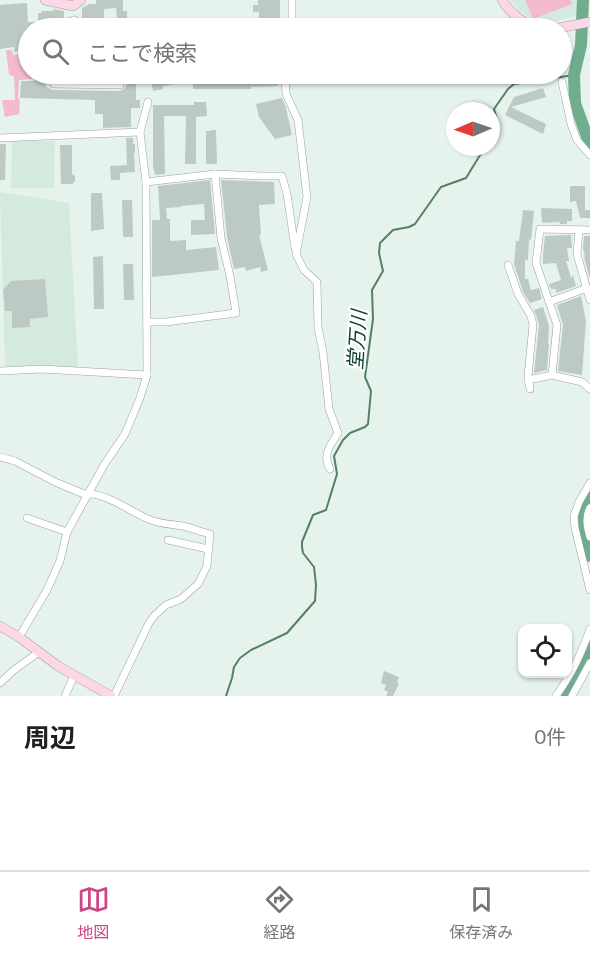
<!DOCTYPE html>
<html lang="ja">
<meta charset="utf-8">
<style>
:root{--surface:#fff;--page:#f2f2f2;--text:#202124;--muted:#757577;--line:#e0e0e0;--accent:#cc4586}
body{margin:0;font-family:Lato,"Noto Sans JP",sans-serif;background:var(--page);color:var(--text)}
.controls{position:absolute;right:18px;bottom:18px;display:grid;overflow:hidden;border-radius:12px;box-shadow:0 2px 4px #0004}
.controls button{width:54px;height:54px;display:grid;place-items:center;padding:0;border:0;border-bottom:2px solid var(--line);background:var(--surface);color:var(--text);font:30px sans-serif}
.compass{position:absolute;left:446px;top:102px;width:54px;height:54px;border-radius:50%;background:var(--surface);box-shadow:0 2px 4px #0004;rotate:268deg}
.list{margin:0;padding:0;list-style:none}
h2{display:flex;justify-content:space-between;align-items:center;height:78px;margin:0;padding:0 24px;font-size:26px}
h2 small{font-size:20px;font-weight:400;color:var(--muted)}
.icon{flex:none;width:33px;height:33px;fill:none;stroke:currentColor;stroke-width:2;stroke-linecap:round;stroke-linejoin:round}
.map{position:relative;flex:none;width:590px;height:696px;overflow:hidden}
.search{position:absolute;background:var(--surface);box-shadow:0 2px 4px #0004;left:18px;right:18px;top:18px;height:66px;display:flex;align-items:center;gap:15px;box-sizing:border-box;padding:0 21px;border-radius:33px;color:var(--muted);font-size:22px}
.sheet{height:174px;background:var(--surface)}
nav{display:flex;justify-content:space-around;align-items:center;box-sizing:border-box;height:84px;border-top:2px solid var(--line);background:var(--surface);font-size:16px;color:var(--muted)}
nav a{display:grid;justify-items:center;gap:3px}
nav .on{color:var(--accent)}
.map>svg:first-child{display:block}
.built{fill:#d5eade}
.green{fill:#f2b9cf}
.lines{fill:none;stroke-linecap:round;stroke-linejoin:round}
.stream{stroke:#54806a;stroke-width:2}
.river{stroke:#70ad8f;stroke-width:12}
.building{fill:#bdcac3}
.street-casing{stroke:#98a49d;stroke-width:8}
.secondary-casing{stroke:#98a49d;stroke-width:10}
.street{stroke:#fff;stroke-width:7}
.secondary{stroke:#fdd6e7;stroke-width:9}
.labels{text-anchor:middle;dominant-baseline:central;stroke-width:4.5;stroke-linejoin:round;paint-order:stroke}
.water-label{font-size:20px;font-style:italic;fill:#0d412c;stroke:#fff}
</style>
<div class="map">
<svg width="590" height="696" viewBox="0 0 590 696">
<rect width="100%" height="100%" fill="#e6f3ec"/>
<!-- built -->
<g class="built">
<path d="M510 0H578L576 16 546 24 533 20 520 12Z"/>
<path d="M12 141H55L54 188H11Z"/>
<path d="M0 192 69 203 78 369 5 366Z"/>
</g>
<!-- green -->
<g class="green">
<path d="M525 0H570L572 4 533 19Z"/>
<path d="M28 39V74H33L32 79 19 80 18 98 20 100 19 114 5 117 2 100H15L14 76 9 75 6 50H12L13 55 28 53Z"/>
</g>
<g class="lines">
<!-- stream -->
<g class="stream">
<path d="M491 138 498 123 494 109 508 89 514 84 574 75"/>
<path d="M226 696 232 678 234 667 240 658 251 650 287 633 315 601 316 585 314 567 303 553 302 547V542L313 515 326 510 337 474 334 456 343 440 350 433 365 427 368 424 371 391 365 377 373 319 372 290 383 271 379 253 380 243 393 230 409 227 415 224 441 187 466 178 485 147"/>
</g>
<!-- river -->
<g class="river">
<path d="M583 0 581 45 574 75 575 103 590 145"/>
<path d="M590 496C574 516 584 534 590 556"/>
<path d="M564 696 575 680 590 647"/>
</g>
</g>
<!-- building -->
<g class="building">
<path d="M96 0H123V11H127V20H117L116 8 104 9V20L88 22 82 18V8L88 5V4H96Z"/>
<path d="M258 0H280V28H259V12H253V5H258Z"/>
<path d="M27 3 28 22H38V13H42L41 11H53V9L64 11V18L51 23 49 28H28V37H25L26 50 14 52V47L0 49V5Z"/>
<path d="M38 74H46V87L53 90 120 91 125 88 126 85H127V74H136V100H140V108H131V127L103 128V114H95V100L20 98 21 81H35L34 75Z"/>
<path d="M150 74H178L180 83 163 86V89L153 91Z"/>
<path d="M193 74H206V78L228 77V74H235V77L253 76V74H277L278 86 251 87V89H193Z"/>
<path d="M543 88 546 97 511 107 546 124 543 134 505 115 514 97Z"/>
<path d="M282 98 286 108 292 135 275 139 259 117 256 104Z"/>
<path d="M194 102H206L207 116 196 117V164H185L186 116H164L165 174 155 175 153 166V105H194Z"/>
<path d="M211 130H216L217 164H206V131H210Z"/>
<path d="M126 138H133V144H135V153H134L135 172 120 173V180H111L110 166 127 165Z"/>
<path d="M0 144H6L5 180H0Z"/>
<path d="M60 145H72V174L75 176V182H73V184H61Z"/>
<path d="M210 180 215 234 191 235V220H205L204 204 181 206V207L166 208 167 219H170V241L186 240V250L216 247 219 270 152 277V220H160L158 186Z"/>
<path d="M221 180 274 182 275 204 259 205 261 235H259L268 270 261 272 260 267 246 271 245 267 234 269 227 237Z"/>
<path d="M570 186H585V210H590V218H580L576 201 570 202Z"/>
<path d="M91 193H102L104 229 91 231Z"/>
<path d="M122 200H132L133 237H123Z"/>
<path d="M541 208 572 209V221H567V224H560V222L542 223Z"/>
<path d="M523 210 534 211 531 240 529 239 528 260H525V279H528L531 290 539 288 542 299 530 303 523 292 514 264 516 241H519Z"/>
<path d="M571 235 572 248H567L569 261H566L571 278 573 275 576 286 556 293V289H551L549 284 561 280 556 263 543 264V254L545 236Z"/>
<path d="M584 236H590V279L584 257H585L583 248Z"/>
<path d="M103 256 104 309H94L93 257Z"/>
<path d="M123 264H133L134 300H124Z"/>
<path d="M45 279 48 317 30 319V327L12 328V311H5L3 290 11 281Z"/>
<path d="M581 296 586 321 582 375 558 371 563 325 557 305Z"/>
<path d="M543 307 549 326 548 344H549L547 370 534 373 539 325 536 315 534 310Z"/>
<path d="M384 671 399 677 397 682 399 684 393 696H386L388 692 384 690 386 685 381 683Z"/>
</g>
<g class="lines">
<!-- street casing -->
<g class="street-casing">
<g id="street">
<path d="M74 20 87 28H121"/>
<path d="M54 28 74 20"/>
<path d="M292 28V0"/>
<path d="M54 74V84L120 85V74"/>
<path d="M285 74 286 94 298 120 307 197 296 254 304 270 317 282 318 328 323 352 329 409 338 433C330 446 322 455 330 469"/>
<path d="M562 82 571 124 577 140 590 155"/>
<path d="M87 84V74"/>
<path d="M0 138 140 132"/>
<path d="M146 182 215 174 262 176H282L287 194 295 248"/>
<path d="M579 230 577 254 590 300"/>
<path d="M508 265 518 294 531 316 533 325 528 376 530 389"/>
<path d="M549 302 587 288"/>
<path d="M147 322H166L236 313 230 276 221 238 215 174"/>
<path d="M0 371 42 369 147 375"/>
<path d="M552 375 557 325 536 263 540 229 590 230"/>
<path d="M528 380 552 375 582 382 590 389"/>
<path d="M0 457 15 461 55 482 84 494C105 492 128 510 146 518 157 524 170 524 183 526 192 528 201 532 210 534L207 566 198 584 181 599 166 605 155 615 149 623 114 696"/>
<path d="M590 483 579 502 574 516 575 528 590 590"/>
<path d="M590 508C585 517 587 527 590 537"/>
<path d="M27 518 67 532"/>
<path d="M168 540 208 549"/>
<path d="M19 637 47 590 60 561 67 532 104 465 125 434 140 398 147 375 146 182 140 132 148 102"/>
<path d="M0 683 14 670 39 652"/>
<path d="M65 696 74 676"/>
<path d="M556 696C572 673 581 655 590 629"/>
<path d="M572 696 590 663"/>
</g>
</g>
<!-- secondary casing -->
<g class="secondary-casing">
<g id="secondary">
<path d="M45 0 73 6 81 0"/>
<path d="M502 0C509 12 523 23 536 28"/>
<path d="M559 28 590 22"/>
<path d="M0 626 19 637 58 666 111 696"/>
</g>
</g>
<!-- street -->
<use href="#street" class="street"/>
<!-- secondary -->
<use href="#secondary" class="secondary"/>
</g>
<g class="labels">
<!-- water labels -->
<g class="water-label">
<text transform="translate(356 340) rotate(-86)">堂万川</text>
</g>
</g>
</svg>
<div class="controls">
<button><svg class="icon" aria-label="locate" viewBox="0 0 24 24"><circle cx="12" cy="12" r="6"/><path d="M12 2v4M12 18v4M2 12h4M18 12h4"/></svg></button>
</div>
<svg class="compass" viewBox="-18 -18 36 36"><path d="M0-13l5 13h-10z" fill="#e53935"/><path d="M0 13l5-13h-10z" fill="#757577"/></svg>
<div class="search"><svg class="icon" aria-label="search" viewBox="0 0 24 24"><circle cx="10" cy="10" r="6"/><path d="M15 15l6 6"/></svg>ここで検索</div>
</div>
<section class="sheet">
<h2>周辺<small>0件</small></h2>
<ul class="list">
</ul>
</section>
<nav>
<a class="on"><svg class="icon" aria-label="map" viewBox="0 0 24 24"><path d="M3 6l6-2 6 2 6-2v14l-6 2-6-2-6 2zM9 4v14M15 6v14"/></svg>地図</a>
<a><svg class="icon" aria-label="directions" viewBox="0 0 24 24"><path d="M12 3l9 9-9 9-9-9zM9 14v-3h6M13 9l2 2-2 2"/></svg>経路</a>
<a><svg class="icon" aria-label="saved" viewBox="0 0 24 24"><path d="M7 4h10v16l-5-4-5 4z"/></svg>保存済み</a>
</nav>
